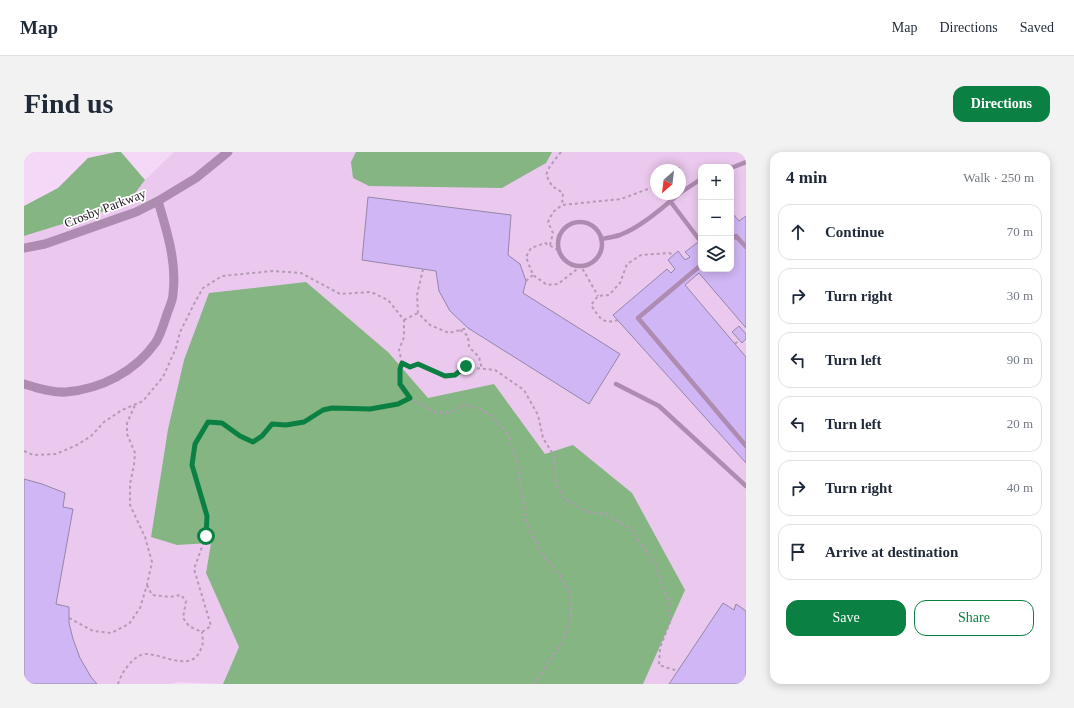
<!DOCTYPE html>
<meta charset="utf-8">
<style>
:root{--surface:#fff;--page:#f2f2f3;--text:#1f2937;--muted:#747a83;--line:#e0e1e3;--accent:#0b8043}
body{margin:0;font-family:"Times New Roman",serif;background:var(--page);color:var(--text)}
.controls{position:absolute;right:12px;top:12px;display:grid;overflow:hidden;border-radius:8px;box-shadow:0 2px 10px #0003}
.controls button{width:36px;height:36px;display:grid;place-items:center;padding:0;border:0;border-bottom:1px solid var(--line);background:var(--surface);color:var(--text);font:20px sans-serif}
.compass{position:absolute;left:626px;top:12px;width:36px;height:36px;border-radius:50%;background:var(--surface);box-shadow:0 2px 10px #0003;rotate:208deg}
.stop{position:absolute;width:12px;height:12px;margin:-9px;border:3px solid #0b8043;border-radius:50%;background:#fff}
.stop.end{background:#0b8043;border-color:#fff;box-shadow:0 1px 4px #0008}
.list{margin:0;padding:0;list-style:none}
h2{display:flex;justify-content:space-between;align-items:center;height:52px;margin:0;padding:0 16px;font-size:17px}
h2 small{font-size:13px;font-weight:400;color:var(--muted)}
.list li{display:grid;grid-template-columns:26px 1fr auto;gap:12px;align-items:center;box-sizing:border-box;height:56px;margin:0 8px 8px;padding:0 8px;border:1px solid var(--line);border-radius:12px}
.list b{display:block;font-size:15px;white-space:nowrap}
.list em{font-size:13px;font-style:normal;color:var(--muted)}
.actions{display:flex;gap:8px;padding:12px 16px}
.actions a{flex:1;padding:9px 0;border:1px solid var(--accent);border-radius:12px;text-align:center;font-size:14px;color:var(--accent)}
.actions .main{background:var(--accent);color:#fff}
.icon{flex:none;width:22px;height:22px;fill:none;stroke:currentColor;stroke-width:2;stroke-linecap:round;stroke-linejoin:round}
.map{position:relative;flex:none;width:722px;height:532px;overflow:hidden;border-radius:12px}
header{display:flex;align-items:center;gap:24px;box-sizing:border-box;height:56px;padding:0 20px;background:var(--surface);border-bottom:1px solid var(--line)}
header strong{font-size:19px}
nav{display:flex;gap:22px;margin-inline-start:auto;font-size:14px}
.intro{display:flex;align-items:center;justify-content:space-between;box-sizing:border-box;height:96px;padding:0 24px}
h1{margin:0;font-size:28px}
.button{padding:10px 18px;border-radius:12px;background:var(--accent);color:#fff;font-size:14px;font-weight:700}
main{display:flex;gap:24px;padding:0 24px}
aside{flex:1;background:var(--surface);border-radius:12px;box-shadow:0 2px 10px #0003}
.map>svg:first-child{display:block}
.built{fill:#ebc8ee;fill-rule:evenodd}
.forest{fill:#84b582}
.building{fill:#d0b6f4;stroke:#9486a9}
.lines{fill:none;stroke-linecap:round;stroke-linejoin:round}
.path{stroke:#b39bb5;stroke-width:2;stroke-dasharray:3 3;stroke-linecap:butt}
.service{stroke:#ae8bb1;stroke-width:4.5}
.minor{stroke:#ae8bb1;stroke-width:9}
.route{stroke:#0b8043;stroke-width:5}
.labels{text-anchor:middle;dominant-baseline:central;stroke-width:3.5;stroke-linejoin:round;paint-order:stroke}
.street-label{font-size:13px;fill:#1f1420;stroke:#fff}
</style>
<header>
<strong>Map</strong>
<nav><a>Map</a><a>Directions</a><a>Saved</a></nav>
</header>
<div class="intro"><h1>Find us</h1><a class="button">Directions</a></div>
<main>
<div class="map">
<svg width="722" height="532" viewBox="0 0 722 532">
<rect width="100%" height="100%" fill="#f5d7f7"/>
<!-- built -->
<path class="built" d="M150 0H722V532H619L660 438 521 302 470 232 404 247 365 201 160 208 144 277 127 385 153 393 187 391 182 421 215 495 199 532 153 530 146 532H0V84L103 52 121 28ZM677 15H707V117H677ZM632 18H656V42H632Z"/>
<!-- forest -->
<g class="forest">
<path d="M92 0H97L121 28 103 52 0 84V54L34 36 64 6Z"/>
<path d="M332 0H528L522 11 478 36 345 34 329 26 327 10Z"/>
<path d="M282 130 365 201 404 246 470 232 521 302 549 293 608 341 661 438 619 532H199L215 495 182 421 187 391 153 393 127 385 144 277 160 208 185 141Z"/>
</g>
<!-- building -->
<g class="building">
<path d="M344 45 487 63 484 103 496 112 502 129 499 141 596 202 565 252 444 176 426 159 415 139 412 119 338 108Z"/>
<path d="M709 62 715 69 722 64V176L675 121 661 133 722 205V311L589 163 643 117 647 121 651 117 644 108 654 99 661 108 666 105 661 100 677 88V117H707V64Z"/>
<path d="M715 174 722 182V187L718 191 708 180Z"/>
<path d="M0 327 18 332 41 341 39 355 49 357 32 452 45 455V471L49 487 56 506 67 525 73 532H0Z"/>
<path d="M699 451 710 458 712 452 722 459V529L720 532H645Z"/>
</g>
<g class="lines">
<!-- path -->
<g class="path">
<path d="M537 0 526 14 522 23 528 34 539 41 538 53"/>
<path d="M654 18 656 14"/>
<path d="M526 93 529 81 524 70 529 60 538 53 597 47 632 34"/>
<path d="M534 98 521 91 507 96 502 105 509 123 523 133 534 132 557 114 574 144"/>
<path d="M399 117 393 143 394 161 406 173 425 181 444 176"/>
<path d="M502 129 509 123"/>
<path d="M380 168 394 161"/>
<path d="M594 168C578 173 575 165 567 153L574 144 585 143 596 131 603 112 617 103 645 101 650 103"/>
<path d="M436 178 444 184 445 195 455 205 458 217"/>
<path d="M711 192 715 188"/>
<path d="M378 211 376 217V232L386 246 411 260 425 261 440 253 456 257 468 264 484 282 493 310 503 372 518 403 536 423 547 442V469L536 494 510 532"/>
<path d="M0 299 9 303 32 302 53 293 67 284 80 270 98 258 119 249 139 225 152 196 156 180 170 152 179 136 198 124 249 119 277 121 316 142 347 140 364 148 380 168V185L375 198 378 211 386 215 395 213 421 224 431 223 442 215 471 218 500 238 514 263 519 286 530 304 532 331 542 348 565 360 582 362 606 376 633 414 637 430 645 449 646 470 636 496 635 513 654 519"/>
<path d="M123 433 128 443 146 445 157 443 162 449 159 466 165 474 178 480 187 474 170 417 182 384 183 364 167 313 171 292 184 270 198 271 216 284 229 290 238 284 248 272 262 273 280 271 299 259 308 256 346 257 374 251 386 246"/>
<path d="M45 466 69 479 87 481 105 472 116 456 123 433 128 410 121 385 106 353V332L110 313 111 301 103 282V271L111 253"/>
<path d="M94 532C97 521 110 502 122 502 138 502 165 519 175 501 180 491 179 491 178 480"/>
</g>
<!-- service -->
<g class="service">
<path d="M707 16 722 10"/>
<path d="M656 41 677 27"/>
<path d="M646 49 677 90"/>
<circle cx="556" cy="92" r="22"/>
<path d="M577 87C583 86 590 85 596 83 617 75 638 56 655 42"/>
<path d="M707 88 712 84 722 95"/>
<path d="M677 113 614 166 722 294"/>
<path d="M592 232 635 254 722 334"/>
</g>
<!-- minor -->
<g class="minor">
<path d="M0 96 21 92 112 60 134 49 172 26 204 0"/>
<path d="M0 232C13 236 28 241 42 240 77 237 111 220 132 190 137 182 140 171 143 162 145 156 149 148 149 142 153 110 143 80 134 49"/>
</g>
</g>
<g class="lines">
<!-- route -->
<path class="route" d="M182 384 183 364 168 313 171 292 184 270 198 271 216 284 229 290 238 284 248 272 262 273 280 270 299 258 308 256 346 257 374 252 386 246 376 232V217L378 211 386 215 394 212 421 224 431 223 442 214"/>
</g>
<g class="labels">
<!-- street labels -->
<g class="street-label">
<text transform="translate(81 56) rotate(-21)">Crosby Parkway</text>
</g>
</g>
</svg>
<div class="controls">
<button>+</button>
<button>−</button>
<button><svg class="icon" aria-label="layers" viewBox="0 0 24 24"><path d="M12 4l9 5-9 5-9-5zM3 14l9 5 9-5"/></svg></button>
</div>
<svg class="compass" viewBox="-18 -18 36 36"><path d="M0-13l5 13h-10z" fill="#e53935"/><path d="M0 13l5-13h-10z" fill="#747a83"/></svg>
<div class="stop" style="left:182px;top:384px"></div>
<div class="stop end" style="left:442px;top:214px"></div>
</div>
<aside>
<h2>4 min<small>Walk · 250 m</small></h2>
<ul class="list">
<li><svg class="icon" aria-label="ahead" viewBox="0 0 24 24"><path d="M12 20V5M6 11l6-6 6 6"/></svg><div><b>Continue</b></div><em>70 m</em></li>
<li><svg class="icon" aria-label="right" viewBox="0 0 24 24"><path d="M7 20v-9h11M14 6l5 5-5 5"/></svg><div><b>Turn right</b></div><em>30 m</em></li>
<li><svg class="icon" aria-label="left" viewBox="0 0 24 24"><path d="M17 20v-9H6M10 6l-5 5 5 5"/></svg><div><b>Turn left</b></div><em>90 m</em></li>
<li><svg class="icon" aria-label="left" viewBox="0 0 24 24"><path d="M17 20v-9H6M10 6l-5 5 5 5"/></svg><div><b>Turn left</b></div><em>20 m</em></li>
<li><svg class="icon" aria-label="right" viewBox="0 0 24 24"><path d="M7 20v-9h11M14 6l5 5-5 5"/></svg><div><b>Turn right</b></div><em>40 m</em></li>
<li><svg class="icon" aria-label="arrive" viewBox="0 0 24 24"><path d="M6 21V4h12l-3 4 3 4H6"/></svg><div><b>Arrive at destination</b></div></li>
</ul>
<div class="actions"><a class="main">Save</a><a>Share</a></div>
</aside>
</main>
